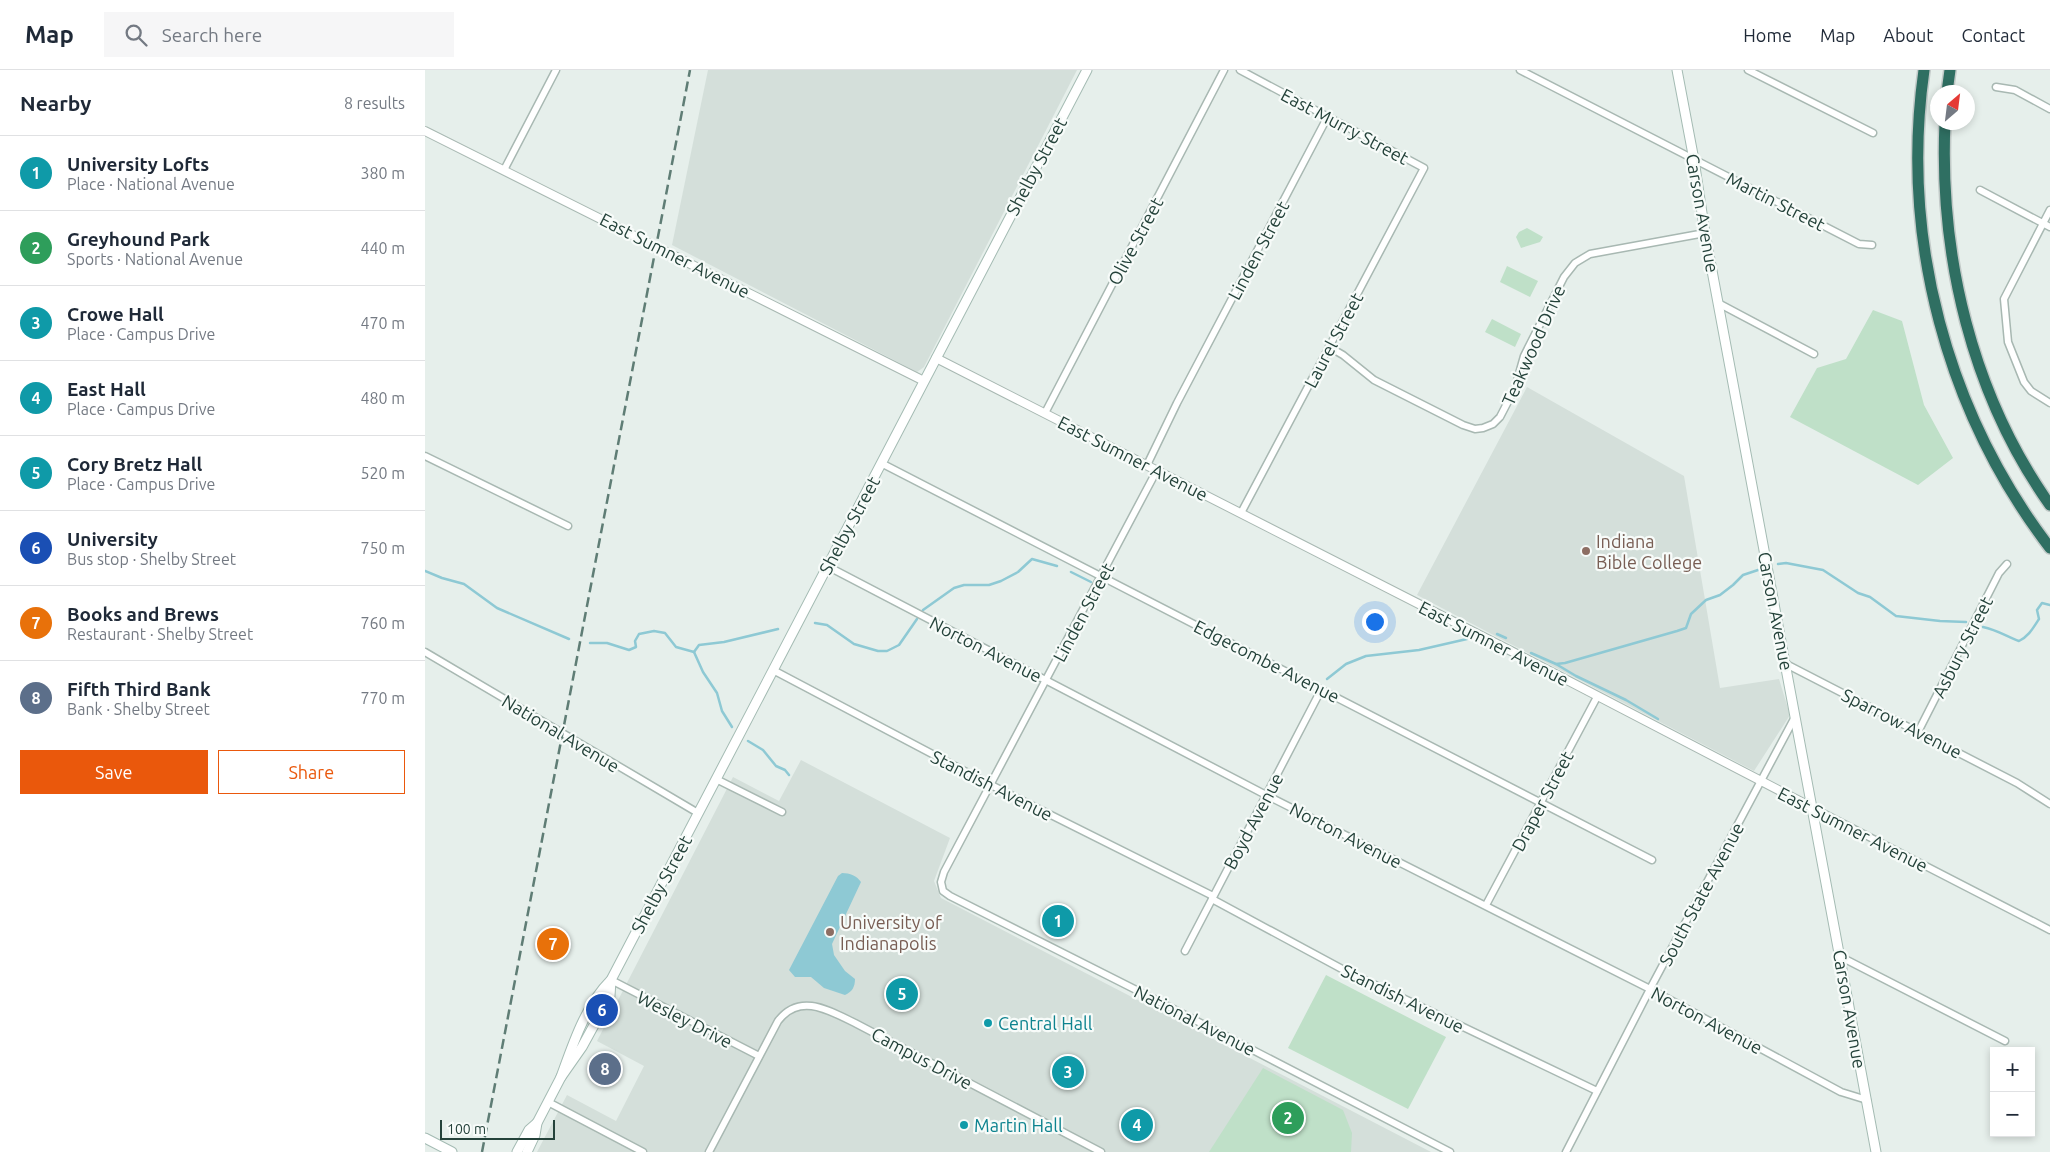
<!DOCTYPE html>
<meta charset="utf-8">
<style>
:root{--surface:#fff;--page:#f6f6f7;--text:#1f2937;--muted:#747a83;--line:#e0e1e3;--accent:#ea580c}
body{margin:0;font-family:Ubuntu,sans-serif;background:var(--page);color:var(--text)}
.controls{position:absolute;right:15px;bottom:15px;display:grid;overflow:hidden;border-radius:0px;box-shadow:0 2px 8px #0003}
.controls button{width:45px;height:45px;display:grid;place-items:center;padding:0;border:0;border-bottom:1px solid var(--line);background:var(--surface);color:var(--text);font:25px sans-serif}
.compass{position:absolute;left:1505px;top:15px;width:45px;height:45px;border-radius:50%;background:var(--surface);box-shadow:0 2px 8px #0003;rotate:28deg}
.scale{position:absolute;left:15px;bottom:12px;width:115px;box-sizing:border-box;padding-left:5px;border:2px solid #24423a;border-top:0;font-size:14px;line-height:18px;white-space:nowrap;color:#24423a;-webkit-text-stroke:4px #f7fbf9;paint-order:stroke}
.you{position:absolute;left:949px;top:551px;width:18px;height:18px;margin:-12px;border:4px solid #fff;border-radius:50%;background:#1a73e8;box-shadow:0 0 0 8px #1a73e833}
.badge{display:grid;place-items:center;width:32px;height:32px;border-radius:50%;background:var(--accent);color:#fff;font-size:16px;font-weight:700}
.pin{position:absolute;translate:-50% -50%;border:2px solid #fff;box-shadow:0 1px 5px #0006}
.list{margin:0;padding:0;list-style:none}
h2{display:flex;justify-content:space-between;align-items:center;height:65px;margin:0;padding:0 20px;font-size:21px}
h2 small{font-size:16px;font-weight:400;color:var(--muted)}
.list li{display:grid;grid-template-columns:32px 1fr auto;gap:15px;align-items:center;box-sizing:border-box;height:75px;padding:0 20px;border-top:1px solid var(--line)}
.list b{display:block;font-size:19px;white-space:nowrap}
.list p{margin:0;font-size:16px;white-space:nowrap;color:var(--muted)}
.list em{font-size:16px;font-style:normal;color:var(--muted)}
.actions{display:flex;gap:10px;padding:15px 20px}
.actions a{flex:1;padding:11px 0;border:1px solid var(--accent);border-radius:0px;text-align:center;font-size:18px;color:var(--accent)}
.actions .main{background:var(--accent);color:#fff}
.icon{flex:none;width:28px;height:28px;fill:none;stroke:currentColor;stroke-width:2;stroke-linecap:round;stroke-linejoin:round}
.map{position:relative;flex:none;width:1625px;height:1082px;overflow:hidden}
header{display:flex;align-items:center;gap:30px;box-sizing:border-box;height:70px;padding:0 25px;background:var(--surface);border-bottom:1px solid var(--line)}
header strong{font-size:24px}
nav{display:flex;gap:28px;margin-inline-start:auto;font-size:18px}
.search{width:350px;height:45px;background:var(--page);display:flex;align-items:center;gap:12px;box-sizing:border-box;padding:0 18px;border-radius:0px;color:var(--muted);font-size:19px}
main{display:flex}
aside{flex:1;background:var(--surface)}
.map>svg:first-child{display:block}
.built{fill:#d4dfda}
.green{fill:#bfe0c8}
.water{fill:#8ec9d4}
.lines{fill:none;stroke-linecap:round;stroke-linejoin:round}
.stream{stroke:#8ec9d4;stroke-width:2.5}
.minor-casing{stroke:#a8b8b2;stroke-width:9}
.tertiary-casing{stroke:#a8b8b2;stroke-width:10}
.secondary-casing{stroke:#a4bbb3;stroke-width:11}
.motorway-casing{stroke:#c2cac8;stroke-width:14}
.minor{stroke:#fff;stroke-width:6}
.tertiary{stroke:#fff;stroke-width:8}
.secondary{stroke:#fff;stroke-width:9}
.motorway{stroke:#2f6f62;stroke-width:11}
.rail{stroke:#5f7d75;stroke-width:2.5;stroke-dasharray:10 5;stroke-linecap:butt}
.education-dot{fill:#8d6e63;stroke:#f7fbf9;stroke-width:2}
.culture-dot{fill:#0f9aa8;stroke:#f7fbf9;stroke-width:2}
.labels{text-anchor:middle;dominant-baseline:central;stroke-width:4.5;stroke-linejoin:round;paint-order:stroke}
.street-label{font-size:18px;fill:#24423a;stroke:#f7fbf9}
.education-label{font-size:18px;fill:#785e54;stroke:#f7fbf9;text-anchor:start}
.culture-label{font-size:18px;fill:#0d838f;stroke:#f7fbf9;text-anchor:start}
</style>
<header>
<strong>Map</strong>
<div class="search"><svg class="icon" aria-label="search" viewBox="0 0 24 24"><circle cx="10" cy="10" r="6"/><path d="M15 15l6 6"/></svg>Search here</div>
<nav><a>Home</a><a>Map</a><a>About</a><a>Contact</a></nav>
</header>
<main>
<aside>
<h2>Nearby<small>8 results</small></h2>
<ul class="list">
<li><span class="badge" style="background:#0f9aa8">1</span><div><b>University Lofts</b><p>Place · National Avenue</p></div><em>380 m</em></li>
<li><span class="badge" style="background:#2e9e5b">2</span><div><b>Greyhound Park</b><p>Sports · National Avenue</p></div><em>440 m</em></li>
<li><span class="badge" style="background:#0f9aa8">3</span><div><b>Crowe Hall</b><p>Place · Campus Drive</p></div><em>470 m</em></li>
<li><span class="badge" style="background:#0f9aa8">4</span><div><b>East Hall</b><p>Place · Campus Drive</p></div><em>480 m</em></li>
<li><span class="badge" style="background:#0f9aa8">5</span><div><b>Cory Bretz Hall</b><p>Place · Campus Drive</p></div><em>520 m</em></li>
<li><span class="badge" style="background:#1a4fb4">6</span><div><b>University</b><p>Bus stop · Shelby Street</p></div><em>750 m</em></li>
<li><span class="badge" style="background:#e8710a">7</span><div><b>Books and Brews</b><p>Restaurant · Shelby Street</p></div><em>760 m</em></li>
<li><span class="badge" style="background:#5c6f8a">8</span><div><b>Fifth Third Bank</b><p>Bank · Shelby Street</p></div><em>770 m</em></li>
</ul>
<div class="actions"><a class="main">Save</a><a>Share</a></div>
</aside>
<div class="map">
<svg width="1625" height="1082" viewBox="0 0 1625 1082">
<rect width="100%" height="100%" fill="#e6efeb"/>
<!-- built -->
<g class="built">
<path d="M283 0H652L499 297 492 302 247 175Z"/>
<path d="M1102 317 1259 406 1295 618 1354 609 1365 645 1329 701 992 525Z"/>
<path d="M376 690 525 768 509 811 516 828 1006 1082H112L142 1025 191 1051 219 996 172 971 308 707 354 731Z"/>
</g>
<!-- green -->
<g class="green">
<path d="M1102 158 1118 167 1115 172 1096 178 1091 167 1094 162Z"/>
<path d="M1082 196 1113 211 1105 227 1075 212Z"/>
<path d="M1448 240 1477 251 1499 335 1528 388 1493 415 1365 347 1392 298 1421 289Z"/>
<path d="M1067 249 1096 264 1090 277 1060 262Z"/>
<path d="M901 905 1021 967 983 1039 863 978Z"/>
<path d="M838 998 918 1040 927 1063 926 1082H784Z"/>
</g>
<!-- water -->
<path class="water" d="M417 803C425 803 432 806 436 812L407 874 409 885 420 901 430 909C430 917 427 922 420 925L399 918 386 907H370L364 900 413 806Z"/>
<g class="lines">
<!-- stream -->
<g class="stream">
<path d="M1353 494 1361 493 1398 500 1433 523 1445 527 1471 546 1515 551 1541 552"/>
<path d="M0 501 17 508 39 514 72 538 144 569"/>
<path d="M646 502 666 512"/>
<path d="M498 540 529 518 539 515H564L576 511 593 502 607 489 632 496"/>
<path d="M390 553 402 555 429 574 453 581H462L474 575 492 549"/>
<path d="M1558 557C1572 560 1581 566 1594 571 1604 566 1608 558 1614 549L1612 540 1617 533 1625 535"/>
<path d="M1072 564 1081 568"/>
<path d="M165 573H182L204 580 211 577 210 571 214 564 229 561 240 563 251 577 269 582"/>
<path d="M269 582 274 575 299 572 353 559"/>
<path d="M269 582 278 602 292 623 297 641 307 657"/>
<path d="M1106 583 1131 594 1140 593 1252 561 1261 558 1266 544 1281 530 1295 525 1308 515 1318 505 1333 500"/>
<path d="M1131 594 1151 606 1201 630 1233 649"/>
<path d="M902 609 921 594 941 586 994 580 1042 569"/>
<path d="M323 671 338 680 351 696 360 700 364 705"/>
</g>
<!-- minor casing -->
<g class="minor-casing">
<g id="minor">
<path d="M815 0 999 98 816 443"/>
<path d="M1095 0 1434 174 1447 175"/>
<path d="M1323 0 1448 63"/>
<path d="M1571 17 1590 20 1625 39"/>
<path d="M79 100 131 0"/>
<path d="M1555 120 1625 157"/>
<path d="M1625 140 1579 229 1583 272 1599 312 1606 321 1625 333"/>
<path d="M1293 233 1389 284"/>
<path d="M904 277 918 285 949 310 1038 355 1050 359 1058 358 1068 354 1075 347 1090 318 1099 286 1139 207 1150 193 1165 184 1280 163"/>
<path d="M620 343 799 0"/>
<path d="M0 386 143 456"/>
<path d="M456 393 1227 790"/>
<path d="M722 395 752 333 903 46"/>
<path d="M732 400 519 802 516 812 518 821 525 826 733 931 1025 1082"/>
<path d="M402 496 841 725 1225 919 1416 1022 1442 1030"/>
<path d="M0 582 273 743"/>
<path d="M1361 594 1592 713 1625 734"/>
<path d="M348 600 566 715 788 826"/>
<path d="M1493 662 1574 503 1582 494"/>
<path d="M291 709 357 742"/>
<path d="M1388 738 1625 860"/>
<path d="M787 829 917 899 1172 1021"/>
<path d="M1061 835 1172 627"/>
<path d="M760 881 896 620"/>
<path d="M1416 887 1580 971"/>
<path d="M186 910 334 986"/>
<path d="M123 1032 218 1082"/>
<path d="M284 1082 353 951C375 922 405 941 430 953L676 1082"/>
<path d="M1141 1082 1225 919 1370 647"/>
</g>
</g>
<!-- tertiary casing -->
<g class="tertiary-casing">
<g id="tertiary">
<path d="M0 61 499 311"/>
<path d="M511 288 1088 582 1388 738"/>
</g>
</g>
<!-- secondary casing -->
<g class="secondary-casing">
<g id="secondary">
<path d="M1252 0 1269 90 1280 163 1451 1082"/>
<path d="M136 1007C148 974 160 936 186 910L662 0"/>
<path d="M0 1068 27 1082"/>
<path d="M92 1082 104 1060 112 1053"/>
<path d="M102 1082 110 1065 112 1053 136 1007 157 977 185 926 186 910"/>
</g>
</g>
<!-- motorway casing -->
<g class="motorway-casing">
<g id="motorway">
<path d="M1499 0C1475 169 1522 343 1625 478"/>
<path d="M1522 22 1525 0"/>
<path d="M1520 52C1514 186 1547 325 1625 435"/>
</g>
</g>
<!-- minor -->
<use href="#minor" class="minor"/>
<!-- tertiary -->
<use href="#tertiary" class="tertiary"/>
<!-- secondary -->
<use href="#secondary" class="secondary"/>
<!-- motorway -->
<use href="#motorway" class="motorway"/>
<!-- rail -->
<path class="rail" d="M57 1082 265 0"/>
</g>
<!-- markers -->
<g class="education-dot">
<circle cx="1161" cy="481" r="5"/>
<circle cx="405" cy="862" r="5"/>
</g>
<g class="culture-dot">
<circle cx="563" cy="953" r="5"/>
<circle cx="539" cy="1055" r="5"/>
</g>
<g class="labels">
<!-- street labels -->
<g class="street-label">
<text transform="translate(920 56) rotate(28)">East Murry Street</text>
<text transform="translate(611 96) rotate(-62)">Shelby Street</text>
<text transform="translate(1351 131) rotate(27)">Martin Street</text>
<text transform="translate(1278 143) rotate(80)">Carson Avenue</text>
<text transform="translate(710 171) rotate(-62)">Olive Street</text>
<text transform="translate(833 180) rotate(-62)">Linden Street</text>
<text transform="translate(250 185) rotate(27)">East Sumner Avenue</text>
<text transform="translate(908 270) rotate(-62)">Laurel Street</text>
<text transform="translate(1108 275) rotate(-66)">Teakwood Drive</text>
<text transform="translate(708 388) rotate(27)">East Sumner Avenue</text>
<text transform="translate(424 455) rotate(-62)">Shelby Street</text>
<text transform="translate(1351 541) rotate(79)">Carson Avenue</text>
<text transform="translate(658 542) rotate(-62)">Linden Street</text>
<text transform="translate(1069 573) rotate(27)">East Sumner Avenue</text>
<text transform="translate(1537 577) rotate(-63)">Asbury Street</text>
<text transform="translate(561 579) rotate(27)">Norton Avenue</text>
<text transform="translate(842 591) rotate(27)">Edgecombe Avenue</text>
<text transform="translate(1477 653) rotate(27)">Sparrow Avenue</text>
<text transform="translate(136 663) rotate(31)">National Avenue</text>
<text transform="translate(567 715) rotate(27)">Standish Avenue</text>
<text transform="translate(1117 731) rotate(-62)">Draper Street</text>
<text transform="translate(828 751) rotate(-62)">Boyd Avenue</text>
<text transform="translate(1428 759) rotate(27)">East Sumner Avenue</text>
<text transform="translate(921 765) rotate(27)">Norton Avenue</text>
<text transform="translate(236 814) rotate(-62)">Shelby Street</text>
<text transform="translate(1276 824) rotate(-62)">South State Avenue</text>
<text transform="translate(978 928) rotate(26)">Standish Avenue</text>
<text transform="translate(1425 939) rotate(80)">Carson Avenue</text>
<text transform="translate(260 949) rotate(27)">Wesley Drive</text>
<text transform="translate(770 950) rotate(27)">National Avenue</text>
<text transform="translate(1282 950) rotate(28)">Norton Avenue</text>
<text transform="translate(497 988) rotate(28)">Campus Drive</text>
</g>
<!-- education labels -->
<g class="education-label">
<text x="1171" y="471">Indiana<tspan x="1171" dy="21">Bible College</tspan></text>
<text x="415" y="852">University of<tspan x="415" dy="21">Indianapolis</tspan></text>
</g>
<!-- culture labels -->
<g class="culture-label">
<text x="573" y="953">Central Hall</text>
<text x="549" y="1055">Martin Hall</text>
</g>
</g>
</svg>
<div class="controls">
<button>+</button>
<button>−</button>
</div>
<svg class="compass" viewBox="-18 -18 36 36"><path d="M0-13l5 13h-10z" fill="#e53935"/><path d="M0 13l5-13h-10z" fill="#747a83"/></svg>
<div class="scale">100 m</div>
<div class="you"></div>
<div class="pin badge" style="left:633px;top:851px;background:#0f9aa8">1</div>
<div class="pin badge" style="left:863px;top:1048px;background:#2e9e5b">2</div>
<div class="pin badge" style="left:643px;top:1002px;background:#0f9aa8">3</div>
<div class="pin badge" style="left:712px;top:1055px;background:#0f9aa8">4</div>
<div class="pin badge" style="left:477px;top:924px;background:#0f9aa8">5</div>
<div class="pin badge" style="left:177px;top:940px;background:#1a4fb4">6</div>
<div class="pin badge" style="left:128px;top:874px;background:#e8710a">7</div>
<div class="pin badge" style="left:180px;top:999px;background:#5c6f8a">8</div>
</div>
</main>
